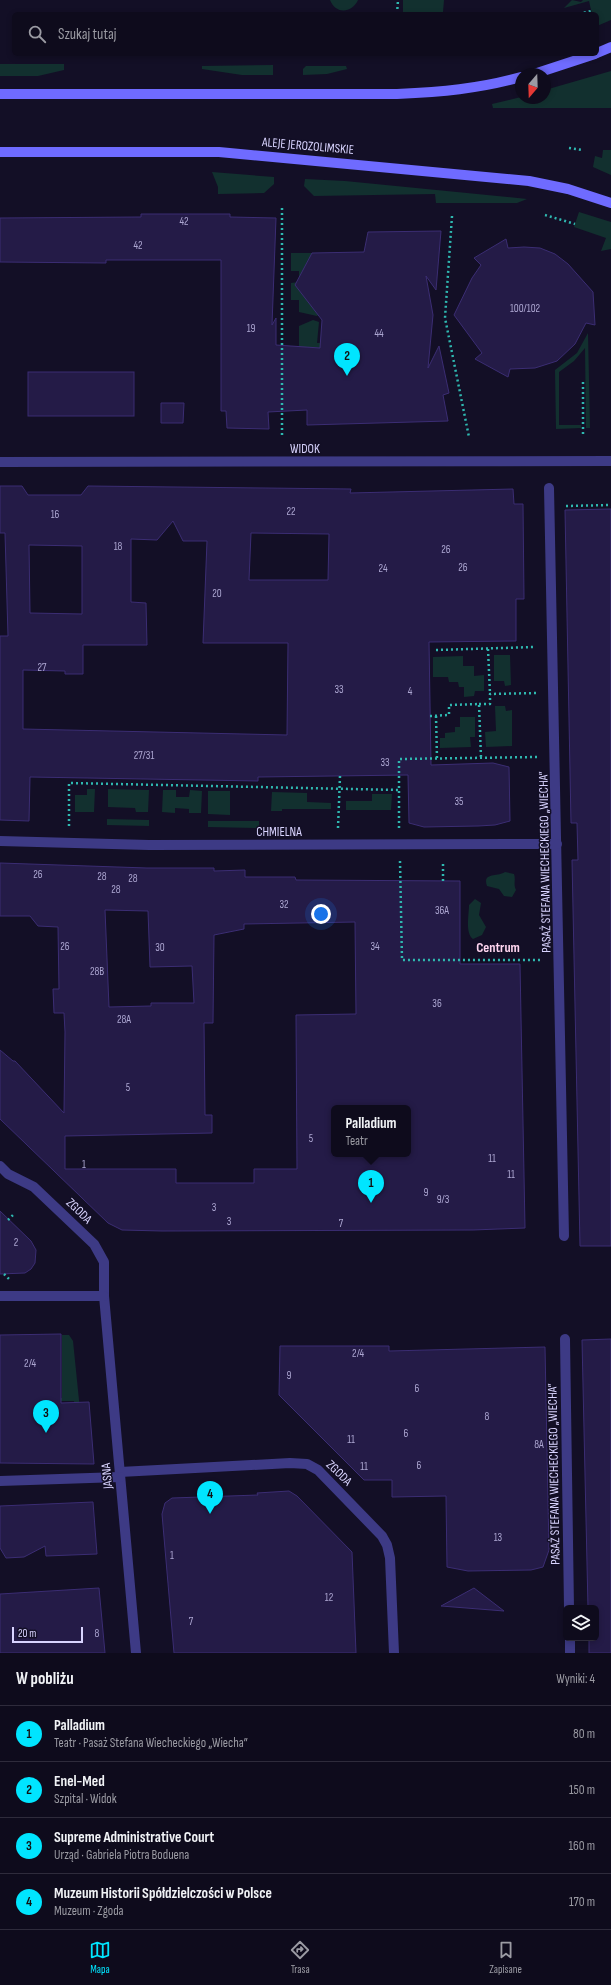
<!DOCTYPE html>
<html lang="pl">
<meta charset="utf-8">
<style>
:root{--surface:#0e0b1c;--page:#171425;--text:#f1f3f6;--muted:#9b9ba3;--line:#2e2b3b;--accent:#00e5ff}
body{margin:0;font-family:"Sofia Sans Condensed",sans-serif;background:var(--page);color:var(--text)}
.controls{position:absolute;right:12px;bottom:12px;display:grid;overflow:hidden;border-radius:6px;box-shadow:0 2px 6px #0003}
.controls button{width:36px;height:36px;display:grid;place-items:center;padding:0;border:0;border-bottom:1px solid var(--line);background:var(--surface);color:var(--text);font:20px sans-serif}
.compass{position:absolute;left:515px;top:68px;width:36px;height:36px;border-radius:50%;background:var(--surface);box-shadow:0 2px 6px #0003;rotate:199deg}
.scale{position:absolute;left:12px;bottom:10px;width:71px;box-sizing:border-box;padding-left:4px;border:2px solid #d9d4ff;border-top:0;font-size:11px;line-height:14px;white-space:nowrap;color:#d9d4ff;-webkit-text-stroke:3px #130f26;paint-order:stroke}
.you{position:absolute;left:321px;top:914px;width:14px;height:14px;margin:-10px;border:3px solid #fff;border-radius:50%;background:#1a73e8;box-shadow:0 0 0 6px #1a73e833}
.badge{display:grid;place-items:center;width:26px;height:26px;border-radius:50%;background:var(--accent);color:#111;font-size:13px;font-weight:700}
.pin{position:absolute;translate:-50% -33px;filter:drop-shadow(0 1px 2px #0008)}
.pin::after{content:'';position:absolute;top:21px;width:14px;height:12px;background:inherit;clip-path:polygon(0 0,100% 0,50% 100%)}
.popup{position:absolute;left:331px;top:1105px;width:80px;height:52px;box-sizing:border-box;display:grid;place-content:center;border-radius:6px;background:var(--surface);filter:drop-shadow(0 1px 3px #0005);font-size:13px;white-space:nowrap;color:var(--muted)}
.popup b{font-size:15px;color:var(--text)}
.popup::after{content:'';position:absolute;left:50%;top:100%;margin-left:-8px;border:8px solid transparent;border-top-color:var(--surface)}
.list{margin:0;padding:0;list-style:none}
h2{display:flex;justify-content:space-between;align-items:center;height:52px;margin:0;padding:0 16px;font-size:17px}
h2 small{font-size:13px;font-weight:400;color:var(--muted)}
.list li{display:grid;grid-template-columns:26px 1fr auto;gap:12px;align-items:center;box-sizing:border-box;height:56px;padding:0 16px;border-top:1px solid var(--line)}
.list b{display:block;font-size:15px;white-space:nowrap}
.list p{margin:0;font-size:13px;white-space:nowrap;color:var(--muted)}
.list em{font-size:13px;font-style:normal;color:var(--muted)}
.icon{flex:none;width:22px;height:22px;fill:none;stroke:currentColor;stroke-width:2;stroke-linecap:round;stroke-linejoin:round}
.map{position:relative;flex:none;width:611px;height:1653px;overflow:hidden}
.search{position:absolute;background:var(--surface);box-shadow:0 2px 6px #0003;left:12px;right:12px;top:12px;height:44px;display:flex;align-items:center;gap:10px;box-sizing:border-box;padding:0 14px;border-radius:6px;color:var(--muted);font-size:15px}
.sheet{height:276px;background:var(--surface)}
nav{display:flex;justify-content:space-around;align-items:center;box-sizing:border-box;height:56px;border-top:1px solid var(--line);background:var(--surface);font-size:11px;color:var(--muted)}
nav a{display:grid;justify-items:center;gap:2px}
nav .on{color:var(--accent)}
.map>svg:first-child{display:block}
.green{fill:#12302f}
.building{fill:#241b47;stroke:#3b2d73;fill-rule:evenodd}
.lines{fill:none;stroke-linecap:round;stroke-linejoin:round}
.path{stroke:#2fb8b0;stroke-width:2.5;stroke-dasharray:2 3;stroke-linecap:butt}
.pedestrian{stroke:#3d3a85;stroke-width:10}
.minor{stroke:#3d3a85;stroke-width:10}
.secondary{stroke:#6f6bff;stroke-width:10}
.labels{text-anchor:middle;dominant-baseline:central;stroke-width:3;stroke-linejoin:round;paint-order:stroke}
.number-label{font-size:11px;fill:#aca6d1}
.street-label{font-size:13px;fill:#d9d4ff;stroke:#130f26}
.neighbourhood-label{font-size:14px;font-weight:bold;fill:#ffd6f0;stroke:#130f26}
</style>
<div class="map">
<svg width="611" height="1653" viewBox="0 0 611 1653">
<rect width="100%" height="100%" fill="#130f26"/>
<!-- green -->
<g class="green">
<path d="M330 0H358C352 13 336 15 330 0Z"/>
<path d="M403 0H444L443 12 435 14H403Z"/>
<path d="M572 0 581 2 583 0H611V20L597 26V14H592L589 1 564 8Z"/>
<path d="M0 64H64V70L38 76H0Z"/>
<path d="M273 65V75H242L202 69V66Z"/>
<path d="M306 66H346L347 69 327 74 303 75V69Z"/>
<path d="M611 71V108H493L492 104 521 97V98H545V90Z"/>
<path d="M603 150H611V175L593 167 595 156 602 158Z"/>
<path d="M212 172 274 177V184L264 193 218 194V187Z"/>
<path d="M305 179 345 181 527 199 517 203H436L435 194 314 196 304 186Z"/>
<path d="M579 212 611 222V249L601 251 606 238 574 227Z"/>
<path d="M291 253H318L323 311 317 316 299 312V300H291V283L299 282V271H291Z"/>
<path d="M313 320 319 322 317 343H320V348L306 347 299 364V326Z"/>
<path d="M588 333 590 428H586L585 348 574 361 559 372V425H581V428L556 429 555 370 577 353Z"/>
<path d="M494 655H510L511 685 505 686 504 681H494Z"/>
<path d="M463 656V666H474V676L484 675V691H475L474 696 464 697V687H459L458 682H449L448 677H433V657Z"/>
<path d="M495 706H505L506 711 512 710V746L486 747 485 732 496 731Z"/>
<path d="M460 717H475V737H470L471 747 440 748V738H445V733L455 732V727H460Z"/>
<path d="M87 789H95L94 812H75V795H87Z"/>
<path d="M108 789 149 790 148 812H136L135 808 108 807Z"/>
<path d="M163 790H176V797H189L190 790 202 791 201 813H189V809L175 808V813L162 812Z"/>
<path d="M208 791H230V815L208 814Z"/>
<path d="M272 792 307 793V802L331 803V809H282V811H271Z"/>
<path d="M372 794H392L391 810H346V801H372Z"/>
<path d="M107 819 149 820V826L107 825Z"/>
<path d="M208 821H259V828L208 827Z"/>
<path d="M505 872 514 874C516 880 513 884 516 890L512 897 504 896 499 889 487 886C482 872 498 877 505 872Z"/>
<path d="M475 899 481 903 479 915 486 927 482 935 473 939C465 933 469 915 469 905Z"/>
<path d="M62 1335H69L73 1341 80 1410H75L74 1401H60V1398H62Z"/>
</g>
<!-- building -->
<g class="building">
<path d="M141 214H230V217L276 218 272 325 276 318V345L320 348 322 320 295 285 312 253 364 252 368 232 441 231 436 290 426 276 433 315 428 368 439 346 449 393 443 395 448 421 307 425V410L268 412 269 429 227 428 226 411H221V260H106V263L0 262V218L141 217Z"/>
<path d="M506 239 508 248 524 247 540 248 555 254 568 264 593 292 595 325 586 323 575 344 557 361 535 368 510 369 508 377 475 359 482 353 454 315 472 278 481 265 474 258Z"/>
<rect x="28" y="372" width="106" height="44"/>
<path d="M161 403H184L183 423H161Z"/>
<path d="M0 486H22L28 495H81L88 486 351 489 350 493 513 489 514 504H523L524 599H516V641L429 642 431 765 493 763 509 767 510 821 495 825 478 826 424 827 409 823 408 775 258 777V781L30 777 29 821 0 820V636H8L5 533H0ZM173 521 183 541H207L203 643H288L287 735 23 729V670L65 671V674H83V645H147L146 603 131 602V539L157 540ZM251 533 329 534 328 580H249ZM29 545 82 546V614L30 613Z"/>
<path d="M611 509V1246H580L572 860H578L577 823H571L565 510Z"/>
<path d="M0 863 147 868H214V871L245 870V877H295L296 880 460 881V964H520L525 1228 473 1230 162 1231 122 1230 108 1223 0 1119V1050L13 1061H15L64 1113 65 1032 64 1013H54L53 989H59L58 927 38 926 30 916H0ZM105 910 148 911 150 967 192 966 194 1003H151V1006L109 1007ZM355 922 356 1014 296 1015 297 1169H254V1183H176V1169H65V1136L212 1133V1115H205L204 1023H213L214 935 244 929V924ZM334 1108H408V1154H334Z"/>
<path d="M0 1211 31 1241 36 1250 35 1263 31 1269 25 1273 0 1274Z"/>
<path d="M61 1334V1403L89 1402 94 1464 0 1463V1335Z"/>
<path d="M611 1339V1653H589V1638H596V1608H588L582 1340Z"/>
<path d="M280 1346H389V1351L545 1347 549 1550 543 1567 531 1570 468 1571 447 1567 446 1496 392 1497V1480H364L279 1395Z"/>
<path d="M289 1491 297 1496 352 1552 356 1653H174L162 1514 165 1503 172 1498 258 1495 257 1493Z"/>
<path d="M93 1502 97 1554 46 1556 45 1546 24 1557 6 1558 0 1548V1506Z"/>
<path d="M99 1588 105 1653H0V1594Z"/>
<path d="M474 1588 504 1611 441 1606Z"/>
</g>
<g class="lines">
<!-- path -->
<g class="path">
<path d="M397 14 398 0"/>
<path d="M579 14 591 11"/>
<path d="M569 148 582 150"/>
<path d="M282 208V438"/>
<path d="M545 215 575 224"/>
<path d="M452 216 445 318 469 437"/>
<path d="M583 382V436"/>
<path d="M566 506 611 505"/>
<path d="M488 649 490 694"/>
<path d="M436 650 535 647"/>
<path d="M479 704H490V694L537 693"/>
<path d="M430 716 449 715V705L479 704 481 758"/>
<path d="M436 716 437 759"/>
<path d="M69 826V783L399 790"/>
<path d="M338 828 340 776"/>
<path d="M399 828V759L537 757"/>
<path d="M400 861 402 960H541"/>
<path d="M443 881V861"/>
<path d="M8 1220 13 1215"/>
<path d="M4 1274 9 1279"/>
</g>
<!-- pedestrian -->
<g class="pedestrian">
<path d="M549 488 564 1236"/>
<path d="M0 841 149 845 557 844"/>
<path d="M565 1339 569 1608"/>
<path d="M570 1638V1653"/>
</g>
<!-- minor -->
<g class="minor">
<path d="M0 462 611 461"/>
<path d="M0 1166 8 1174 34 1187 94 1244 104 1262V1296L136 1653"/>
<path d="M0 1296H104"/>
<path d="M120 1472 290 1463 307 1464 318 1470 382 1536 387 1545 390 1558 394 1653"/>
<path d="M0 1481 120 1477"/>
</g>
<!-- secondary -->
<g class="secondary">
<path d="M597 53 611 47"/>
<path d="M534 74 595 54"/>
<path d="M0 94H397C440 92 479 89 521 77"/>
<path d="M0 152H219L529 181 568 189 611 203"/>
</g>
</g>
<g class="labels">
<!-- number labels -->
<g class="number-label">
<text x="184" y="221">42</text>
<text x="138" y="245">42</text>
<text x="525" y="308">100/102</text>
<text x="251" y="328">19</text>
<text x="379" y="333">44</text>
<text x="291" y="511">22</text>
<text x="55" y="514">16</text>
<text x="118" y="546">18</text>
<text x="446" y="549">26</text>
<text x="463" y="567">26</text>
<text x="383" y="568">24</text>
<text x="217" y="593">20</text>
<text x="42" y="667">27</text>
<text x="339" y="689">33</text>
<text x="410" y="691">4</text>
<text x="144" y="755">27/31</text>
<text x="385" y="762">33</text>
<text x="459" y="801">35</text>
<text x="38" y="874">26</text>
<text x="102" y="876">28</text>
<text x="133" y="878">28</text>
<text x="116" y="889">28</text>
<text x="284" y="904">32</text>
<text x="442" y="910">36A</text>
<text x="65" y="946">26</text>
<text x="375" y="946">34</text>
<text x="160" y="947">30</text>
<text x="97" y="971">28B</text>
<text x="437" y="1003">36</text>
<text x="124" y="1019">28A</text>
<text x="128" y="1087">5</text>
<text x="311" y="1138">5</text>
<text x="492" y="1158">11</text>
<text x="84" y="1164">1</text>
<text x="511" y="1174">11</text>
<text x="426" y="1192">9</text>
<text x="443" y="1199">9/3</text>
<text x="214" y="1207">3</text>
<text x="229" y="1221">3</text>
<text x="341" y="1223">7</text>
<text x="16" y="1242">2</text>
<text x="358" y="1353">2/4</text>
<text x="30" y="1363">2/4</text>
<text x="289" y="1375">9</text>
<text x="417" y="1388">6</text>
<text x="487" y="1416">8</text>
<text x="406" y="1433">6</text>
<text x="351" y="1439">11</text>
<text x="539" y="1444">8A</text>
<text x="419" y="1465">6</text>
<text x="364" y="1466">11</text>
<text x="498" y="1537">13</text>
<text x="172" y="1555">1</text>
<text x="329" y="1597">12</text>
<text x="191" y="1621">7</text>
<text x="97" y="1633">8</text>
</g>
<!-- street labels -->
<g class="street-label">
<text transform="translate(308 146) rotate(5)">ALEJE JEROZOLIMSKIE</text>
<text x="305" y="449">WIDOK</text>
<text x="279" y="832">CHMIELNA</text>
<text transform="translate(545 862) rotate(-91)">PASAŻ STEFANA WIECHECKIEGO „WIECHA”</text>
<text transform="translate(79 1211) rotate(44)">ZGODA</text>
<text transform="translate(339 1473) rotate(44)">ZGODA</text>
<text transform="translate(554 1474) rotate(-91)">PASAŻ STEFANA WIECHECKIEGO „WIECHA”</text>
<text transform="translate(107 1476) rotate(-95)">JASNA</text>
</g>
<!-- neighbourhood labels -->
<g class="neighbourhood-label">
<text x="498" y="947">Centrum</text>
</g>
</g>
</svg>
<div class="controls">
<button><svg class="icon" aria-label="layers" viewBox="0 0 24 24"><path d="M12 4l9 5-9 5-9-5zM3 14l9 5 9-5"/></svg></button>
</div>
<svg class="compass" viewBox="-18 -18 36 36"><path d="M0-13l5 13h-10z" fill="#e53935"/><path d="M0 13l5-13h-10z" fill="#9b9ba3"/></svg>
<div class="scale">20 m</div>
<div class="you"></div>
<div class="pin badge" style="left:371px;top:1203px">1</div>
<div class="popup"><b>Palladium</b>Teatr</div>
<div class="pin badge" style="left:347px;top:376px">2</div>
<div class="pin badge" style="left:46px;top:1433px">3</div>
<div class="pin badge" style="left:210px;top:1514px">4</div>
<div class="search"><svg class="icon" aria-label="search" viewBox="0 0 24 24"><circle cx="10" cy="10" r="6"/><path d="M15 15l6 6"/></svg>Szukaj tutaj</div>
</div>
<section class="sheet">
<h2>W pobliżu<small>Wyniki: 4</small></h2>
<ul class="list">
<li><span class="badge">1</span><div><b>Palladium</b><p>Teatr · Pasaż Stefana Wiecheckiego „Wiecha”</p></div><em>80 m</em></li>
<li><span class="badge">2</span><div><b>Enel-Med</b><p>Szpital · Widok</p></div><em>150 m</em></li>
<li><span class="badge">3</span><div><b>Supreme Administrative Court</b><p>Urząd · Gabriela Piotra Boduena</p></div><em>160 m</em></li>
<li><span class="badge">4</span><div><b>Muzeum Historii Spółdzielczości w Polsce</b><p>Muzeum · Zgoda</p></div><em>170 m</em></li>
</ul>
</section>
<nav>
<a class="on"><svg class="icon" aria-label="map" viewBox="0 0 24 24"><path d="M3 6l6-2 6 2 6-2v14l-6 2-6-2-6 2zM9 4v14M15 6v14"/></svg>Mapa</a>
<a><svg class="icon" aria-label="directions" viewBox="0 0 24 24"><path d="M12 3l9 9-9 9-9-9zM9 14v-3h6M13 9l2 2-2 2"/></svg>Trasa</a>
<a><svg class="icon" aria-label="saved" viewBox="0 0 24 24"><path d="M7 4h10v16l-5-4-5 4z"/></svg>Zapisane</a>
</nav>
